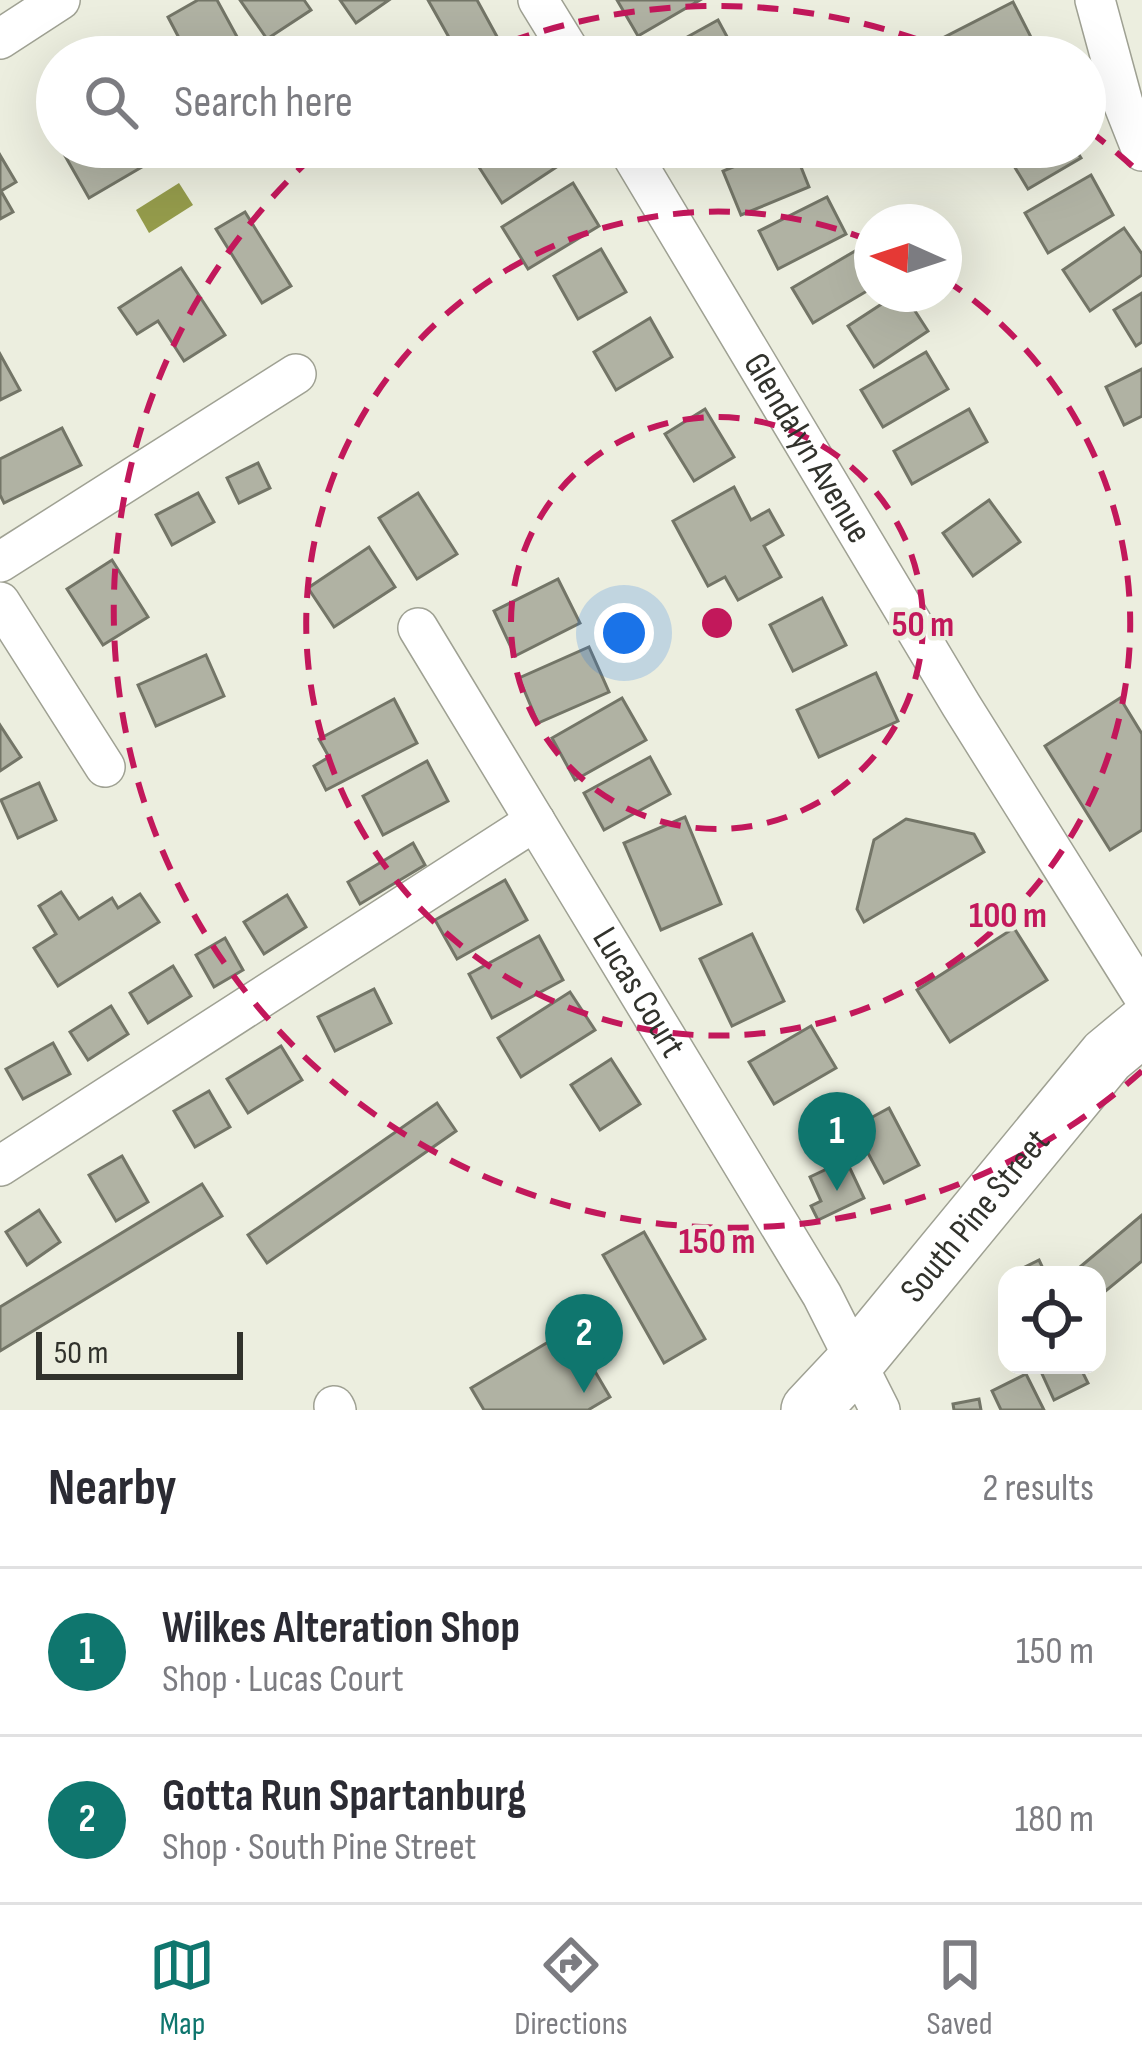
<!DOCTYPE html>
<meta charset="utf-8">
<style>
:root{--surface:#fff;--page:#f2f2f3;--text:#2b2b33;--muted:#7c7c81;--line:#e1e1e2;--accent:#0f766e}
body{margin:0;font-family:"Sofia Sans Condensed",sans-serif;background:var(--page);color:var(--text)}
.controls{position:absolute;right:36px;bottom:36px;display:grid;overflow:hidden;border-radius:24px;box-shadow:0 12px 48px #0002}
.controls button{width:108px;height:108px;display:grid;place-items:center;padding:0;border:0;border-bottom:3px solid var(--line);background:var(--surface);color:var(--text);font:60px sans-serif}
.compass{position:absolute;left:854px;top:204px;width:108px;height:108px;border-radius:50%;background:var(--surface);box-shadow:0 12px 48px #0002;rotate:273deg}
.scale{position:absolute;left:36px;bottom:30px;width:207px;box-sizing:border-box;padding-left:12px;border:6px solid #31322c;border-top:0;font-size:33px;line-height:42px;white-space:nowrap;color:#31322c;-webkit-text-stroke:9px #eceedf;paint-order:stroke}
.you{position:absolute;left:624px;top:633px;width:42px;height:42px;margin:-30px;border:9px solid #fff;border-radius:50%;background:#1a73e8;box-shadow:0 0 0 18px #1a73e833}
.badge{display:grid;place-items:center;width:78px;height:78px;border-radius:50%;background:var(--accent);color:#fff;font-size:39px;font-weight:700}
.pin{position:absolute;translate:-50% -99px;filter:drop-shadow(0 3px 6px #0008)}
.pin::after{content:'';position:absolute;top:63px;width:42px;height:36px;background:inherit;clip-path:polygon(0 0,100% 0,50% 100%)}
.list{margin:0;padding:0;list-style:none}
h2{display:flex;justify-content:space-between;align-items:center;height:156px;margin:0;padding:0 48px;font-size:51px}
h2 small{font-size:39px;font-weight:400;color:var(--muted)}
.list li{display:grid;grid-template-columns:78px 1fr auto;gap:36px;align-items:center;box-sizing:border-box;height:168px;padding:0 48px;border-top:3px solid var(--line)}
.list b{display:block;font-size:45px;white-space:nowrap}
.list p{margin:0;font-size:39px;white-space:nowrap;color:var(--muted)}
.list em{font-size:39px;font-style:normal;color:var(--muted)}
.icon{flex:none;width:66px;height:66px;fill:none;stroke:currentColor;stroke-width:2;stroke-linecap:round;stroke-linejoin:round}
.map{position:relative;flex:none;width:1142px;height:1410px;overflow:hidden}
.search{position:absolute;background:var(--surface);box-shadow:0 12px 48px #0002;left:36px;right:36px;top:36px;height:132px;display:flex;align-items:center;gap:30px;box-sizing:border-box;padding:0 42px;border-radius:66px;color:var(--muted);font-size:45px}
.sheet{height:492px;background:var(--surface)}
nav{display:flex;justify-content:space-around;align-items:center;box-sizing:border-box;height:168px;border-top:3px solid var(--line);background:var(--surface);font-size:33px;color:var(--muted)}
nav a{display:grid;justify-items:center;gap:6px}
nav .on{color:var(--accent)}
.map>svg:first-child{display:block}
.water{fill:#949b4b}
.building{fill:#b0b2a3;stroke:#737567;stroke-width:3}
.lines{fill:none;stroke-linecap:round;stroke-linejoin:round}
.minor-casing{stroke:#9fa193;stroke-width:42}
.highway-casing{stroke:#9fa193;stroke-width:60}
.minor{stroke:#fff;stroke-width:39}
.highway{stroke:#fff;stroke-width:57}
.ring{fill:none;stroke:#c2185b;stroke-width:6;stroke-dasharray:21 15}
.labels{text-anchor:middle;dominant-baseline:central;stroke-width:9;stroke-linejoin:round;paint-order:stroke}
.street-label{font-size:36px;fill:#31322c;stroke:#eceedf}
.centre{fill:#c2185b;stroke:#eceedf;stroke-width:6}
.ring-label{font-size:36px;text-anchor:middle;font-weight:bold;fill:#c2185b;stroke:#eceedf;stroke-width:9;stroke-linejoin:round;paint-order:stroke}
</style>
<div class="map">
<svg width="1142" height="1410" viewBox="0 0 1142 1410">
<rect width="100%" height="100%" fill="#eceedf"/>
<!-- water -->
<path class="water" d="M179 183 193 205 149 233 136 210Z"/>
<!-- building -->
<g class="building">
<path d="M198 0H217L248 57H189L168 17Z"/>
<path d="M240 0H304L311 10 267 39Z"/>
<path d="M340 0H389L356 23Z"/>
<path d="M428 0H477L501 44 478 57H460Z"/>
<path d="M617 0H700L638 36Z"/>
<path d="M1013 2 1034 43 1006 57H943L935 42Z"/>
<path d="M718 20 738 57H651Z"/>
<path d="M57 109V142L43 117Z"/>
<path d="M60 147H176L89 198Z"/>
<path d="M503 147H554L564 162 502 203 477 164Z"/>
<path d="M782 147H793L809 187 741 215 723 171Z"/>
<path d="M1023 147H1074L1081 158 1028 189 1008 156Z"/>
<path d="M0 155 16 182 1 191 13 212 0 219Z"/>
<path d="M1091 175 1113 215 1048 253 1025 213Z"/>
<path d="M573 183 599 226 528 269 502 227Z"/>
<path d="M827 197 846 234 778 269 759 231Z"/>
<path d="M245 212 291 286 262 303 216 229Z"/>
<path d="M1124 228 1142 254V275L1090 311 1063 270Z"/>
<path d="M867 244 872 252V288L813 323 792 288Z"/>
<path d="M601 249 626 292 578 319 554 276Z"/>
<path d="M181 268 225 335 184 361 158 321 137 334 119 308Z"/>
<path d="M1142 293V342L1136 346 1114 310Z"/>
<path d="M897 294H904L928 331 874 367 848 326Z"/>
<path d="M650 318 672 357 616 390 594 352Z"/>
<path d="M926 352 948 389 883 427 861 390Z"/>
<path d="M0 354 20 390 0 400Z"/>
<path d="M1142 369V416L1124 425 1106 387Z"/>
<path d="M705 409 734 457 694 481 665 434Z"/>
<path d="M969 409 987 442 912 484 894 451Z"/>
<path d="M62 428 81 465 4 503 0 495V459Z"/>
<path d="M258 463 270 488 239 503 227 478Z"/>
<path d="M734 487 751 520 769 510 783 535 764 546 781 577 738 600 725 577 708 586 673 521Z"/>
<path d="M198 493 214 522 172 545 156 515Z"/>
<path d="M418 493 457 554 417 579 379 518Z"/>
<path d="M989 500 1020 542 973 576 943 533Z"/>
<path d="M369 547 395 587 334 627 308 588Z"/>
<path d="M112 560 148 617 103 645 67 589Z"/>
<path d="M558 579 580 623 515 656 494 611Z"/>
<path d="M822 598 846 645 793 671 770 625Z"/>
<path d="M589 647 609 692 538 723 519 678Z"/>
<path d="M206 655 224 696 156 726 138 685Z"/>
<path d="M876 673 898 721 819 757 797 710Z"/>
<path d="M622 698 646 740 575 780 552 738Z"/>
<path d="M1120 698 1142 734V830L1110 850 1045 746Z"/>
<path d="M394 699 417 743 326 790 314 766 329 757 319 739Z"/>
<path d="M0 725 21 757 0 771Z"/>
<path d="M650 757 670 794 604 830 584 793Z"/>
<path d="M427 761 448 801 383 835 363 796Z"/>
<path d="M39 783 56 820 18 838 1 800Z"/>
<path d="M685 817 721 904 661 930 624 843Z"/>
<path d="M906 819 974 834 984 852 864 922 857 909 874 840Z"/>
<path d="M413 843 425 865 360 904 348 882Z"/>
<path d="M505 880 527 920 457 959 435 920Z"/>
<path d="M61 892 79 919 112 898 118 908 140 894 159 922 58 986 34 948 56 934 39 906Z"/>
<path d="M287 895 306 927 264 954 244 922Z"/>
<path d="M1014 928 1047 980 950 1042 917 990Z"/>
<path d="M752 934 784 1001 732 1026 700 959Z"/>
<path d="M539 936 563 980 492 1018 469 974Z"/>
<path d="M225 938 243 970 214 987 196 955Z"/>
<path d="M173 966 191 996 148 1023 130 993Z"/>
<path d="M374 989 391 1023 335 1051 318 1017Z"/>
<path d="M570 992 595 1030 521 1077 498 1038Z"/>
<path d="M111 1006 128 1034 88 1060 70 1032Z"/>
<path d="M811 1026 836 1068 774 1104 749 1062Z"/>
<path d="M53 1043 70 1074 23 1099 6 1069Z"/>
<path d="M281 1046 302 1080 248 1113 227 1079Z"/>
<path d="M611 1059 640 1104 600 1130 571 1085Z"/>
<path d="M209 1091 230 1127 195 1147 174 1111Z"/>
<path d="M437 1103 456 1131 267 1263 248 1235Z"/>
<path d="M889 1108 919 1165 884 1183 854 1127Z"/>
<path d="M122 1156 148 1202 116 1221 89 1175Z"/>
<path d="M846 1160 864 1198 818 1220 811 1206 821 1201 810 1177Z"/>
<path d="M202 1184 222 1216 0 1351V1307Z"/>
<path d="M39 1210 60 1242 27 1265 6 1232Z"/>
<path d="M1142 1215V1261L1102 1294 1097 1288V1275H1087L1080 1267Z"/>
<path d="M644 1232 705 1339 664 1363 603 1255Z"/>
<path d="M1039 1260 1046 1275H1011V1274Z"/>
<path d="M570 1329 610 1397 588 1410H484L471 1388Z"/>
<path d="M1038 1365H1079L1088 1383 1054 1400Z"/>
<path d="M1026 1374 1044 1410H1001L992 1391Z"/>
<path d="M979 1399 981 1410H954L953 1404Z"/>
</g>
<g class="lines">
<!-- minor casing -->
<g class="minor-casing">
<g id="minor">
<path d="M538 0 573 57"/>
<path d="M1095 0 1123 103 1142 151"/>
<path d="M0 39 60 0"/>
<path id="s1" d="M627 147 961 705 1142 994"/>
<path d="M0 562 296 374"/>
<path d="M0 602 105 767"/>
<path id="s2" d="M418 628 822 1295 880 1410"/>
<path d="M0 1166 535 821"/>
<path d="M334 1406 336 1410"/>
</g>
</g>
<!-- highway casing -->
<g class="highway-casing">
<g id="highway">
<path id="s3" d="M810 1410 856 1361 1107 1056 1142 1027"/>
</g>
</g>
<!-- minor -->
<use href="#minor" class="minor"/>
<!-- highway -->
<use href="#highway" class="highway"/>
</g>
<!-- distance rings -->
<g class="ring">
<circle cx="717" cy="623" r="206"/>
<path d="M944 279A412 412 0 1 1 871 241"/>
<path d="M1142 1071A617 617 0 1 1 320 150M476 55A617 617 0 0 1 958 55M1088 130A617 617 0 0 1 1142 175"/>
</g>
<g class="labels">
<!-- street labels -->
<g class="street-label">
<text stroke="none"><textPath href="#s1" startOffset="351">Glendalyn Avenue</textPath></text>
<text stroke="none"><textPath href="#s2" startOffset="426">Lucas Court</textPath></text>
<text stroke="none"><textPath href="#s3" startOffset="255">South Pine Street</textPath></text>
</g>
</g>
<circle cx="717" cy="623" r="18" class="centre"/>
<g class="ring-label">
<text x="923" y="636">50 m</text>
<text x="1008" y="927">100 m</text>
<text x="717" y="1253">150 m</text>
</g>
</svg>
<div class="controls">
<button><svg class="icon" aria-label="locate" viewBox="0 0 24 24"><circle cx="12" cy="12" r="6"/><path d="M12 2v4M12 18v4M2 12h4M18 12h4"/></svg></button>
</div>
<svg class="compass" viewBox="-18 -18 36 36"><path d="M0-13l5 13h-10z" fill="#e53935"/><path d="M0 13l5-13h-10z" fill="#7c7c81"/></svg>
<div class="scale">50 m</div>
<div class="you"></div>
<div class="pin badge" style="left:837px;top:1191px">1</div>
<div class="pin badge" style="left:584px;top:1393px">2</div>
<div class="search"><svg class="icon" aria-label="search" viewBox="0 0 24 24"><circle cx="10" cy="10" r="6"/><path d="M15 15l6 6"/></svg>Search here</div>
</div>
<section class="sheet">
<h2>Nearby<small>2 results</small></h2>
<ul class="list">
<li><span class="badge">1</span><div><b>Wilkes Alteration Shop</b><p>Shop · Lucas Court</p></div><em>150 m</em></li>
<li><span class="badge">2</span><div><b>Gotta Run Spartanburg</b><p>Shop · South Pine Street</p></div><em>180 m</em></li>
</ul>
</section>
<nav>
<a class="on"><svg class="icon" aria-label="map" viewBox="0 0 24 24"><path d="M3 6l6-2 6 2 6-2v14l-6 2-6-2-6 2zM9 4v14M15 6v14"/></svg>Map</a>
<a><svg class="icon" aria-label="directions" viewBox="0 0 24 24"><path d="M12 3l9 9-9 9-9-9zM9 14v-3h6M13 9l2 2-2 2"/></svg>Directions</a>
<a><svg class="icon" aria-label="saved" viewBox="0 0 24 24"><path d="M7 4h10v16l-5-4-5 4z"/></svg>Saved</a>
</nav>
